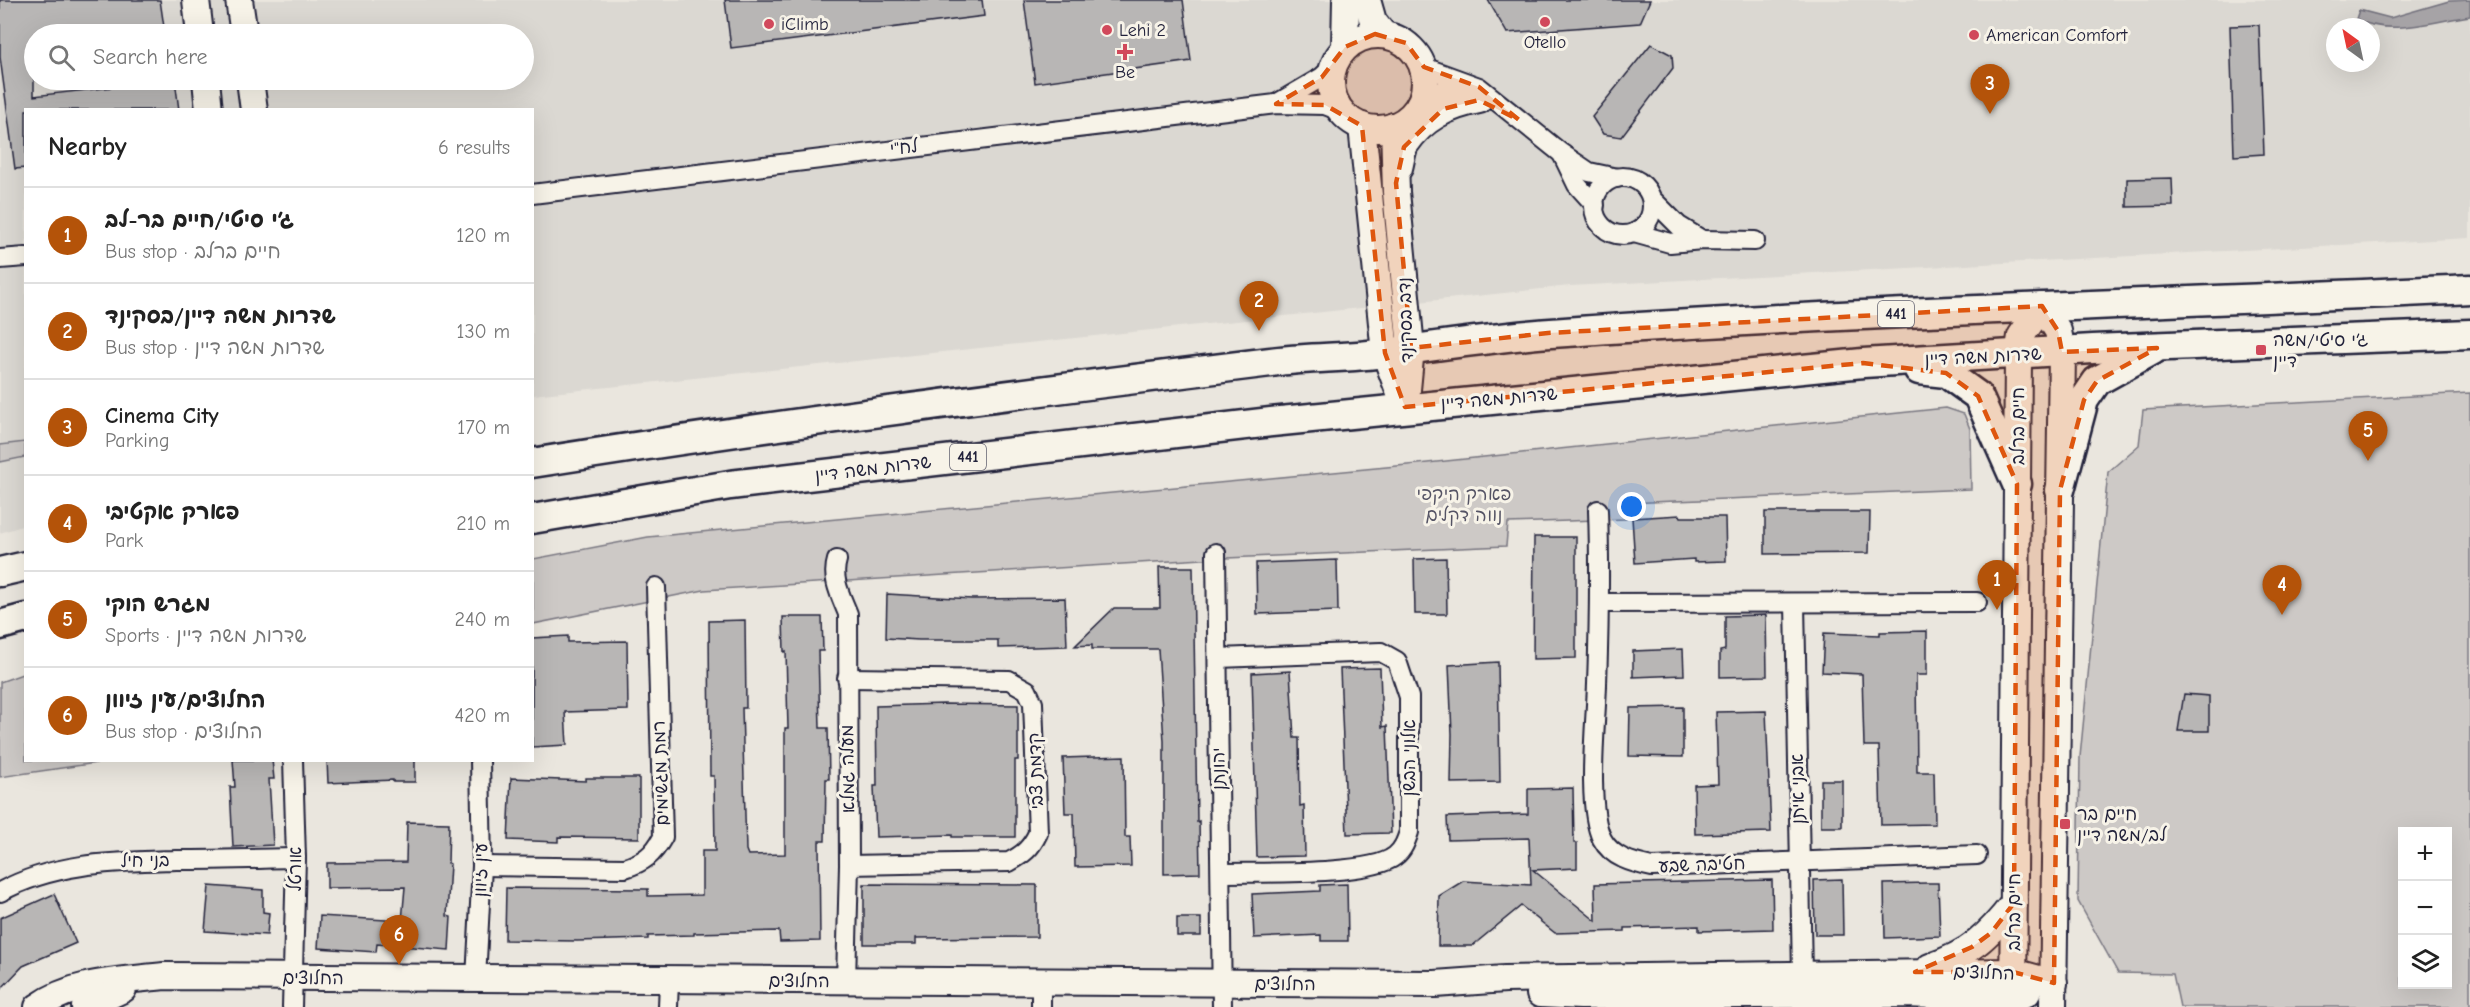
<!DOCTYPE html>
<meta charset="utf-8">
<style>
:root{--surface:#fff;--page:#f2f2f2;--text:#222;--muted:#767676;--line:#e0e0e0;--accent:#b45309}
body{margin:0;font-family:"Comic Neue","Playpen Sans Hebrew",sans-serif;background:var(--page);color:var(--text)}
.controls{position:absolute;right:18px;bottom:18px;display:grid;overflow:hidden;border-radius:0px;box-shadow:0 6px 24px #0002}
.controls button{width:54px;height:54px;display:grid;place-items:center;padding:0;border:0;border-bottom:2px solid var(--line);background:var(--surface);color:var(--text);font:30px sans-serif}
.compass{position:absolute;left:2326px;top:18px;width:54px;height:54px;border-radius:50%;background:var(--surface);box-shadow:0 6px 24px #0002;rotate:327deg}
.you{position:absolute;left:1632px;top:507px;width:21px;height:21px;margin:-15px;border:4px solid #fff;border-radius:50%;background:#1a73e8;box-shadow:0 0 0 9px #1a73e833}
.badge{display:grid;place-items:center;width:39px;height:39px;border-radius:50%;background:var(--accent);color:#fff;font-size:20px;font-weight:700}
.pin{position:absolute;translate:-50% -50px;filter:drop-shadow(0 2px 3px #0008)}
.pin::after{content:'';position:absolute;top:32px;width:21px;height:18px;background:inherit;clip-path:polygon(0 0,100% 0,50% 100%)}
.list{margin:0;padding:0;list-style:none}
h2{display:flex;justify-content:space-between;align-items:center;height:78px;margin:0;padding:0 24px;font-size:26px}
h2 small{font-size:20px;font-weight:400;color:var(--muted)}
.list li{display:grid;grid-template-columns:39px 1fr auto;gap:18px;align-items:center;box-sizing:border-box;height:96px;padding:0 24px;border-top:2px solid var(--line)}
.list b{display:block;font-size:22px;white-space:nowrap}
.list p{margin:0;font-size:20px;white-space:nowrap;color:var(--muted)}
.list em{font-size:20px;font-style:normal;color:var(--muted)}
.icon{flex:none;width:33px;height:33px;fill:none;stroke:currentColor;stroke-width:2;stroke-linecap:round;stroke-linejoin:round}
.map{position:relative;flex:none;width:2470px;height:1007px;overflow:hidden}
.search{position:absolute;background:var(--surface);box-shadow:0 6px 24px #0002;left:24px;top:24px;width:510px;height:66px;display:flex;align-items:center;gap:15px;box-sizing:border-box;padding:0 21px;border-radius:33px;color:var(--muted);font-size:22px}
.panel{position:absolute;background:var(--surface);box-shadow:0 6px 24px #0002;left:24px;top:108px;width:510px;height:654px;border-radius:0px}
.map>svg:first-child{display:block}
.built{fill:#dbd8d2;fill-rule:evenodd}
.green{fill:#cdc9c6;stroke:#787680;stroke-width:1.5;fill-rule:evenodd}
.water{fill:#a6a3a6;stroke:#716f7b;stroke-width:1.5}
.building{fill:#b8b6b5;stroke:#22223b;stroke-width:1.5}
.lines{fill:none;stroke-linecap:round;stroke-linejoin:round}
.street-casing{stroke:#22223b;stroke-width:22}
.secondary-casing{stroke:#22223b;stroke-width:30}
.primary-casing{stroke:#22223b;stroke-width:33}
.street{stroke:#f7f3e8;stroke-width:18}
.secondary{stroke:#f7f3e8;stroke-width:26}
.primary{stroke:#f7f3e8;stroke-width:28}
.marked{fill:#de560e;fill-opacity:0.2;stroke:#de560e;stroke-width:4.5;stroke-dasharray:12 8;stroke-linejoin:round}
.poi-dot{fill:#d1495b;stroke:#f7f3e8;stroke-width:2}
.labels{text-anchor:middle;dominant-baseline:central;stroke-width:6;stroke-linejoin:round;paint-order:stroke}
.shield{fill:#f7f3e8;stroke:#62616f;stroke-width:1.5}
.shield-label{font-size:16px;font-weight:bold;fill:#22223b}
.poi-label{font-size:18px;fill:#22223b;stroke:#f7f3e8;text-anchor:start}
.street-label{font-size:18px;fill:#22223b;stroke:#f7f3e8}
.park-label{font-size:18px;fill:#555465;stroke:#f7f3e8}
</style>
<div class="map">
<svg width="2470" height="1007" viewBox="0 0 2470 1007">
<rect width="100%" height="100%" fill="#eae6de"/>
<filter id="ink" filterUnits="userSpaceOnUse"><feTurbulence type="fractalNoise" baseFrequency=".0167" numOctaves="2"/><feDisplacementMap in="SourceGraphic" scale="12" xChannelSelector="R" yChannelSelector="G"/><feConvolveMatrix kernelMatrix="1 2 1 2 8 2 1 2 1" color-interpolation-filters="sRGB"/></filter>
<g filter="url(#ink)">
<!-- built -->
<path class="built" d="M0 0H2470V238L1570 286 533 395 532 110H26L25 525 0 533ZM2335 27H2371V63H2335ZM34 34H524V80H34Z"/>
<!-- green -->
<g class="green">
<path d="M2470 393V1007H2180L2173 974 2118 973 2078 901 2080 757 2108 472 2139 445 2143 410ZM2402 832H2448V984H2402Z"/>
<path d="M1946 408 1964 414 1970 429 1971 489 1626 503V519L1508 523 1506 546 1203 559 704 590 533 624V559L648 537 1418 464Z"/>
<path d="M25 442V457L0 462V445Z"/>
<path d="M25 673 26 760 110 761 0 777V682Z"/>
</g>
<!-- water -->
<path class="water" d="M2470 0V16C2434 21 2390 37 2356 19L2359 10 2390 18 2449 1Z"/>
<!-- building -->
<g class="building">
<path d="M0 0H160L165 34H34V96L175 80 179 110H26V168L15 169 0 57Z"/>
<path d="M725 0H982L984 16 731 48Z"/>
<path d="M1024 0H1183L1191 61 1035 83Z"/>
<path d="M1488 0H1650L1640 23 1507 33Z"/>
<path d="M2259 25 2264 154 2234 156 2230 26Z"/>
<path d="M1651 44 1672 55 1673 68 1621 137 1603 134 1592 117Z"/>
<path d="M2172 178 2173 206 2127 207V179Z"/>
<path d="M1765 512H1870L1869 553 1765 554Z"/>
<path d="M1680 515 1681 517H1725L1726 561 1694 562V559L1635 563 1632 518Z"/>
<path d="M1534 537H1576V658L1533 659Z"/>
<path d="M1446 558 1447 614H1415L1414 559Z"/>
<path d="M1337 560 1338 611 1257 614 1256 563Z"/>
<path d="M1159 567H1193L1197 822 1199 821 1200 873 1164 874V741L1158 649H1092V645L1075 646 1114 608H1160Z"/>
<path d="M887 594 972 599 1065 598 1067 646 998 648V640H919L886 638Z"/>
<path d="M1766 615 1767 676 1720 677V651L1725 650V616Z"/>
<path d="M783 617H822L823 651H818L820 728H828L829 779H826L825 841H819L820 941 780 942 779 931 694 933V935L648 936V939L577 941 505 940 506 888 648 889V896L702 895V851H715L714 776H710L709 621 745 620 746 708H742L746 850 748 855 785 854V728H788L786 651 784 652Z"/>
<path d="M1927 631V675H1916L1917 772H1934L1935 824 1881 825 1879 746H1864L1862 674 1822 672 1824 633 1880 635V632Z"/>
<path d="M568 636V642L627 641 628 710 565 712 567 745 532 747V638Z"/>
<path d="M1683 649 1684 675 1633 677V651Z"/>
<path d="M1498 662 1500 782 1451 783 1452 734 1449 665Z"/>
<path d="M1380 668 1382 727 1387 726 1391 833 1347 834 1340 669Z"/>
<path d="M1290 671 1294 738H1299L1300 806 1304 805 1305 856 1257 857 1252 673Z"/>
<path d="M2184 694 2209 696V731H2178Z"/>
<path d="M944 704 1018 705V760H1015V837H952V835L876 837 874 786H877L876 706Z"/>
<path d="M1683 707V757L1629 756 1630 708Z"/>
<path d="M1766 711 1771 832 1695 834 1694 785 1718 784 1716 712Z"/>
<path d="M1124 756 1125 837H1130L1131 866 1075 867 1074 813H1065L1063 758Z"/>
<path d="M233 760H272L274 779H269L273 845 233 847 230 787H235Z"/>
<path d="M327 760H415V782H393V780L328 783Z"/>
<path d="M511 778 586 781V778H639V838L558 837V842L508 840Z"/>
<rect x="1821" y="780" width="21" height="47"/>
<path d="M1573 788 1574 843H1577V868L1533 870 1596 921 1595 884 1772 880 1773 929 1699 931V926L1625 928V931L1555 933 1521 906 1472 946H1438L1439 896 1463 881 1531 885 1529 838 1448 840 1447 817 1528 814V789Z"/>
<path d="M407 822 449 823 448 863 450 864 447 916 451 917 449 950 377 944 376 952 318 948 320 916 402 921 405 887 327 888V863L406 862Z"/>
<path d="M1842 879 1843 935H1815L1814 880Z"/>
<path d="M1927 883H1938L1940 936 1885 938 1884 884Z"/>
<path d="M864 884 1037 885V937L916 938V944H864Z"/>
<path d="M1347 884 1348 941H1321V935L1254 938 1252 894 1320 891V885Z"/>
<path d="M209 886 263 890V912L269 913 267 935 205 931Z"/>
<path d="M54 894 76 943 23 966 0 990V918Z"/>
<rect x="1177" y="918" width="24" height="18"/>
</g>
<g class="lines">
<!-- street casing -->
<g class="street-casing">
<g id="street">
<path d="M1424 67 1479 87 1561 153 1589 172 1617 178"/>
<path d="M1423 97C1447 85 1458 91 1481 101"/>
<path d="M1276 104 1322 77 1333 67"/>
<path d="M1562 154 1577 185 1595 205"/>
<circle cx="1623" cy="206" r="29"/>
<path d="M532 194 1276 104 1325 105 1343 112"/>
<path d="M1653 200 1679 226 1702 240"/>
<path d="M1634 233 1670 243 1702 240 1755 241"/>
<path d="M0 259 26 257"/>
<path d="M1598 510C1600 568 1599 626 1597 684 1596 722 1586 807 1602 839 1612 858 1633 863 1652 867L1977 855"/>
<path d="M1216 553 1222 1007"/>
<path d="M837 560C831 579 841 596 848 614L849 865 846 981"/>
<path d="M1600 603 1977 602"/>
<path d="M1795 603 1802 975"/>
<path d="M1218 658 1381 652 1397 661 1409 697V832C1406 841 1403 850 1395 856 1371 876 1257 872 1221 873"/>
<path d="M847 678 1009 680 1027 690 1033 703 1038 833C1031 848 1024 854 1009 862L849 865"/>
<path d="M482 866 625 868C644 862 653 855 663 837L656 587"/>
<path d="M0 892C55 862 114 862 176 860 216 860 256 859 296 858"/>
<path d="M476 979 482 866 480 760"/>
<path d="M292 1007 296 858 293 760"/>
<path d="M668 1007 669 980"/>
<path d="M1041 1007V983"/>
</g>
</g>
<!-- secondary casing -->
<g class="secondary-casing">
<g id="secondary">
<path d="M196 0 200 34"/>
<path d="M239 0 244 34"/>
<path d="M1367 0 1373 21 1384 35"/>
<circle cx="1378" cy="82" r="47"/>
<path d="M1345 47 1346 0"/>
<path d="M206 80 209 110"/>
<path d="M250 80 254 110"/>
<path d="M1362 126 1385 353 1405 407"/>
<path d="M1394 126 1396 192 1411 348 1406 400"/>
<path d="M1399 168C1401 161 1402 151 1405 145 1423 118 1448 106 1479 100"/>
<path d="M1930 967C1970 953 1988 937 2014 903"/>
<path d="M1540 994 1581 996 1905 994 2013 998 2027 993"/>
<path d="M38 1007C74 981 121 981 164 976L1435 984 1505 979 2013 972 2054 983"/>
<path d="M85 1007 123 989"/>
<path d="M2013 1007 2018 356 2021 336 2042 306 2058 331 2062 352 2053 1007"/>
</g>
</g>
<!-- primary casing -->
<g class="primary-casing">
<g id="primary">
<path d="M1919 370 1946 373 1978 396 2017 484"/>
<path d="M532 463C780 423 1030 392 1279 361 1315 357 1351 358 1386 353 1441 345 1496 337 1551 333 1857 311 2164 304 2470 289"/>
<path d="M2060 490 2084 400 2097 381 2153 350"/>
<path d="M532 519 730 485 1271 422 1863 363 2093 349 2470 334"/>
<path d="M0 572 26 566"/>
<path d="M0 625 26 618"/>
</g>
</g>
<!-- street -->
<use href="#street" class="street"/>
<!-- secondary -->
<use href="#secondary" class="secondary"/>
<!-- primary -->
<use href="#primary" class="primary"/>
</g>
</g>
<!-- marked area -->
<path class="marked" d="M1375 34 1406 43 1424 67 1479 87 1519 120 1479 100 1443 109 1404 147 1396 183 1411 348 1548 333 2042 306 2058 331 2062 352 2157 348 2097 381 2084 400 2060 490 2054 983 2013 972H1915L1972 947 1991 933 2014 903 2017 484 1978 396 1946 373 1863 363 1405 407 1385 353 1362 126 1325 105 1276 104 1322 77 1345 47Z"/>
<!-- markers -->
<g class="poi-dot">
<circle cx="1545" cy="22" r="6"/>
<circle cx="769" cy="24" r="6"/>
<circle cx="1107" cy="30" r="6"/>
<circle cx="1974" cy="35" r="6"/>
<path d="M1122 43h6v6h6v6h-6v6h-6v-6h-6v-6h6z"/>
<rect x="2255" y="344" width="12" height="12" rx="3"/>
<rect x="2059" y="818" width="12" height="12" rx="3"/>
</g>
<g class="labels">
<!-- shield labels -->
<g class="shield">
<rect x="1878" y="301" width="36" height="26" rx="4.5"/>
<rect x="950" y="444" width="36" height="26" rx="4.5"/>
</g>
<g class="shield-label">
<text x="1896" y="314">441</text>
<text x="968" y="457">441</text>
</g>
<!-- poi labels -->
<g class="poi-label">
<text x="781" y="24">iClimb</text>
<text x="1119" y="30">Lehi 2</text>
<text x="1986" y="35">American Comfort</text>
<text x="1545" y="42" text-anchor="middle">Otello</text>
<text x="1125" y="72" text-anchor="middle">Be</text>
<text x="2273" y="340">ג׳י סיטי/משה<tspan x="2273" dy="21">דיין</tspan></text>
<text x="2077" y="814">חיים בר<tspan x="2077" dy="21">לב/משה דיין</tspan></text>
</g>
<!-- street labels -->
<g class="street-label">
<text transform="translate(904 148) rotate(-7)">לח"י</text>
<text transform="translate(1406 320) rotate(-92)">נדב בסקינד</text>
<text transform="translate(1983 357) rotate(-3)">שדרות משה דיין</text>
<text transform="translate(1499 399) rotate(-5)">שדרות משה דיין</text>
<text transform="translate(2018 426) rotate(-90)">חיים ברלב</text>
<text transform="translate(873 469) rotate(-7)">שדרות משה דיין</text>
<text transform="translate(1409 758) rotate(-90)">אלוני הבשן</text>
<text transform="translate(848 769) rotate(-91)">מעלה גמלא</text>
<text transform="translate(1219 769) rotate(-91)">יהונתן</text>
<text transform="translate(1036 771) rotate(-92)">קדמת צבי</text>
<text transform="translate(661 773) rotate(-92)">רמת מגשימים</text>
<text transform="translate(1798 789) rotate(-91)">אבני איתן</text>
<text transform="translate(145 861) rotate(-1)">בני חיל</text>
<text transform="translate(1702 865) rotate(-2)">חטיבה שבע</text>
<text transform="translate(295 869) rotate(-90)">אורטל</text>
<text transform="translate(481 870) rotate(-89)">עין זיוון</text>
<text transform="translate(2014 912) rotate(-90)">חיים ברלב</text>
<text transform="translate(1984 973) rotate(2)">החלוצים</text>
<text x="313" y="978">החלוצים</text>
<text x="799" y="981">החלוצים</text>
<text x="1285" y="984">החלוצים</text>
</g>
<!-- park labels -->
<g class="park-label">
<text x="1464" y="494">פארק היקפי<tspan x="1464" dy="21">נווה דקלים</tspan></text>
</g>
</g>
</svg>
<div class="controls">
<button>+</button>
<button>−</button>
<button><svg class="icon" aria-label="layers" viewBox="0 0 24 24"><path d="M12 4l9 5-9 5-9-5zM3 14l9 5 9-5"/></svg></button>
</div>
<svg class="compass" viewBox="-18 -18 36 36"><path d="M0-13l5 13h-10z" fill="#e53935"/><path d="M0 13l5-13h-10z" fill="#767676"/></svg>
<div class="you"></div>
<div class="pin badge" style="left:1997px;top:610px">1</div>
<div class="pin badge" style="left:1259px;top:331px">2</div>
<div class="pin badge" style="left:1990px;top:114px">3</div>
<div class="pin badge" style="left:2282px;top:615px">4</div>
<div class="pin badge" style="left:2368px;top:461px">5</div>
<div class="pin badge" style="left:399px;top:965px">6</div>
<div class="search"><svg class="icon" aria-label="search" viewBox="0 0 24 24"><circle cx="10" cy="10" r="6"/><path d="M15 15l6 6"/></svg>Search here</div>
<section class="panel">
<h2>Nearby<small>6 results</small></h2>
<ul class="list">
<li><span class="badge">1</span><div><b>ג׳י סיטי/חיים בר-לב</b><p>Bus stop · חיים ברלב</p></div><em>120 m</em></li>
<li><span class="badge">2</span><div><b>שדרות משה דיין/בסקינד</b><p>Bus stop · שדרות משה דיין</p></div><em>130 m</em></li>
<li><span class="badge">3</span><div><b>Cinema City</b><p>Parking</p></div><em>170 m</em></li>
<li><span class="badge">4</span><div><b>פארק אקטיבי</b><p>Park</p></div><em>210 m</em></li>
<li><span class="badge">5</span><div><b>מגרש הוקי</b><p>Sports · שדרות משה דיין</p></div><em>240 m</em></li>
<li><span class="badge">6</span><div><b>החלוצים/עין זיוון</b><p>Bus stop · החלוצים</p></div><em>420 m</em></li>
</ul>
</section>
</div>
